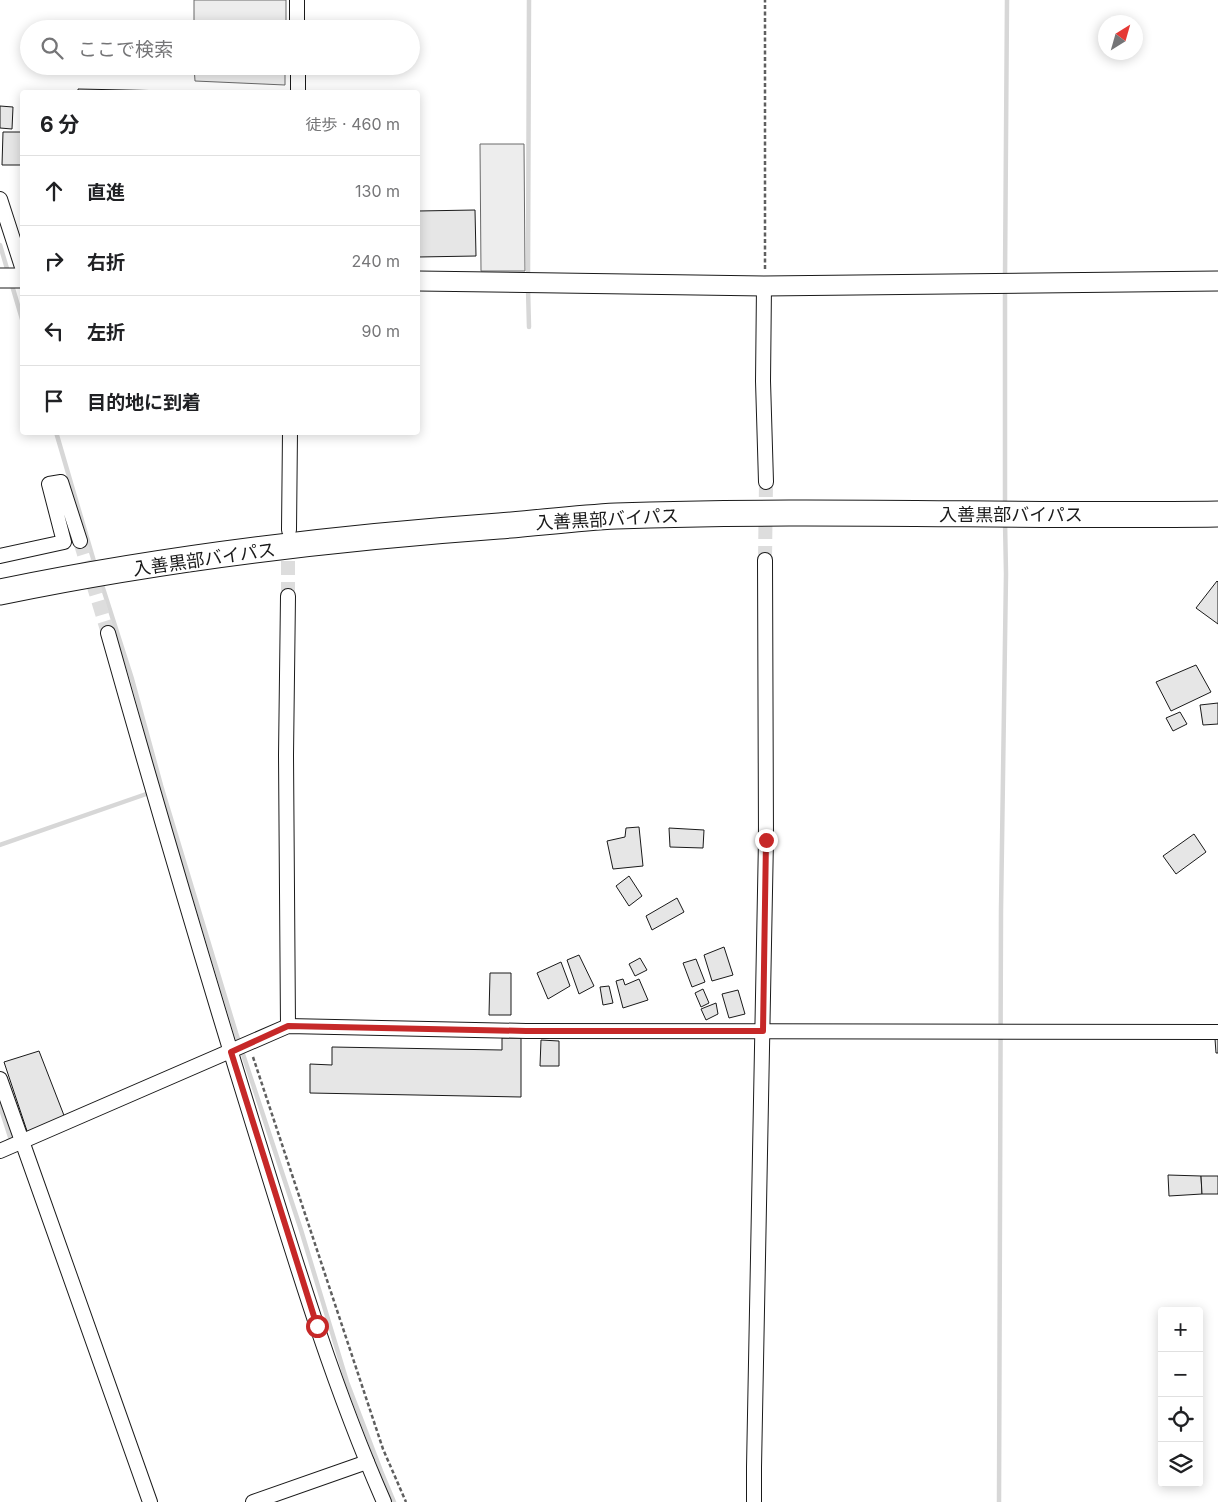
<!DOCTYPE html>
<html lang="ja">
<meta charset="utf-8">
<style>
:root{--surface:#fff;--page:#f6f6f6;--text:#202124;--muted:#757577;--line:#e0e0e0}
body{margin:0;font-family:Inter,"Noto Sans JP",sans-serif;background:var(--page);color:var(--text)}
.controls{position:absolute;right:15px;bottom:15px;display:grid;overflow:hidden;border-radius:5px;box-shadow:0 2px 12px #0003}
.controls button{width:45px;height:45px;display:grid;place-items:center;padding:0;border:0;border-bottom:1px solid var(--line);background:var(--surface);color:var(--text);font:25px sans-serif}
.compass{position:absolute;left:1098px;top:15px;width:45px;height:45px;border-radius:50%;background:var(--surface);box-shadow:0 2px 12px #0003;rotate:37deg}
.stop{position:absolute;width:15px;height:15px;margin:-11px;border:4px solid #c62828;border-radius:50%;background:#fff}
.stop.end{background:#c62828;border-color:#fff;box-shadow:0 1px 5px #0008}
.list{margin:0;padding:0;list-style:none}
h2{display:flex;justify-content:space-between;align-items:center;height:65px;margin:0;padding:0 20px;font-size:21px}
h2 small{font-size:16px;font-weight:400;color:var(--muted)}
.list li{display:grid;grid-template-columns:32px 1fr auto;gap:15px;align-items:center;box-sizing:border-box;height:70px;padding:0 20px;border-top:1px solid var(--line)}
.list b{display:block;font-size:19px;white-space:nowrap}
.list em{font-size:16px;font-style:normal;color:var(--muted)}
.icon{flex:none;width:28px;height:28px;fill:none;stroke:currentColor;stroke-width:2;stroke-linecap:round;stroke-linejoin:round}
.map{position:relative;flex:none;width:1218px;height:1502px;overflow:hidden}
.search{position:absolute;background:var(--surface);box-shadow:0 2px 12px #0003;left:20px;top:20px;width:400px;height:55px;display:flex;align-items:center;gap:12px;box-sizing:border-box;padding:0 18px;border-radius:28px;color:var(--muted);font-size:19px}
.panel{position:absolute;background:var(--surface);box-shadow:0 2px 12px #0003;left:20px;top:90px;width:400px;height:345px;border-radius:5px}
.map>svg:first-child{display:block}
.built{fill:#ededed;stroke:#6a6a6a}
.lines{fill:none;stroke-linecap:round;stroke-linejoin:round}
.stream{stroke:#d7d7d7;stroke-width:4.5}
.building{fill:#e6e6e6;stroke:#1a1a1a}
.street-tunnel{stroke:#ddd;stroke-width:14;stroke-dasharray:14 7;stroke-linecap:butt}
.street-casing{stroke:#1a1a1a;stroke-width:16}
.secondary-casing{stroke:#1a1a1a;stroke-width:21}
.highway-casing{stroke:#1a1a1a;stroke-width:27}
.path{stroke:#5f5f5f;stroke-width:2.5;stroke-dasharray:4 2.5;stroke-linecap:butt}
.street{stroke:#fff;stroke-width:14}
.secondary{stroke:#fff;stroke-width:19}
.highway{stroke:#fff;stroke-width:25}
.route{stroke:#c62828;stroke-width:6}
.labels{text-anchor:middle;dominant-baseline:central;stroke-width:4;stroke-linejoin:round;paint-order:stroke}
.street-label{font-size:18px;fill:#1a1a1a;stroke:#fff}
</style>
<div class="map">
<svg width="1218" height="1502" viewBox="0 0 1218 1502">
<rect width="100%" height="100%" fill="#fff"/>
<!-- built -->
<g class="built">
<rect x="194" y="0" width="92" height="29"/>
<path d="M194 66H285V85L195 81Z"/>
<path d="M480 144H524L525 271H481Z"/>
</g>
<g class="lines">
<!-- stream -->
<g class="stream">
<path d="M0 245 8 272"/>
<path d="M528 278 529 0"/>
<path d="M1005 278 1007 0"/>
<path d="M11 282 22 319"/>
<path d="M528 288 529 327"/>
<path d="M1005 288V506"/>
<path d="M56 432 95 565"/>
<path d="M101 582 132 679 162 789 236 1033 301 1230 347 1382 381 1471 394 1502"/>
<path d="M0 845 152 792"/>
<path d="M0 1106 11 1140 8 1141"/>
<path d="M999 1502 1001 911 1006 574 1005 521"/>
</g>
</g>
<!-- building -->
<g class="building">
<path d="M78 89 220 92H78Z"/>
<path d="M0 106 13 107 12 129 0 128Z"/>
<path d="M3 132H22V165H2Z"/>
<path d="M475 210 476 256 418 257V211Z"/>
<path d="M1217 581 1218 582V624L1196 608Z"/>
<path d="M1196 665 1211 692 1171 711 1156 682Z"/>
<path d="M1218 703V724L1203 725 1200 705Z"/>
<path d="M1180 712 1187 724 1173 731 1166 718Z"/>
<path d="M639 827 643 866 613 869 607 841 625 837 626 828Z"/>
<path d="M669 828 704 830 703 848 670 847Z"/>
<path d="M1194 834 1206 852 1176 874 1163 856Z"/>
<path d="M629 876 642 896 629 906 616 886Z"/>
<path d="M677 898 684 912 652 930 646 916Z"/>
<path d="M724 947 733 975 712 981 704 955Z"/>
<path d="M579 955 594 986 579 994 567 960Z"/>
<path d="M640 958 647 970 635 976 629 964Z"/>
<path d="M696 959 705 982 692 987 683 963Z"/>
<path d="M561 962 570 986 548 999 537 973Z"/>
<path d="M490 973H511V1015H489Z"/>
<path d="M623 979 625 985 639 979 648 1000 623 1008 616 981Z"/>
<path d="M609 986 613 1003 603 1005 600 987Z"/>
<path d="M703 989 709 1003 701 1007 695 993Z"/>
<path d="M738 990 745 1014 729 1018 722 994Z"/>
<path d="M716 1003 718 1014 706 1020 701 1009Z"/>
<path d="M502 1038H521V1097L310 1093V1064L332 1065V1047L502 1050Z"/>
<path d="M1215 1039H1218V1053H1216Z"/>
<path d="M541 1040 559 1041V1066H540Z"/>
<path d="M39 1051 65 1118 28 1134 4 1062Z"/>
<path d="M1168 1175 1201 1176 1202 1194 1169 1196Z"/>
<path d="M1201 1176H1218V1194H1202Z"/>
</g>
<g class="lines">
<!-- street-tunnel -->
<g class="street-tunnel">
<path d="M80 541 108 633"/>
<path d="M765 560 766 482"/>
<path d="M288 596V542"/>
</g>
<!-- street casing -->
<g class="street-casing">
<g id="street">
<path d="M297 0V29"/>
<path d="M298 66V92"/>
<path d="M0 199 22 267"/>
<path d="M764 286 763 381 766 482"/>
<path d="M289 530 290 432"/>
<path d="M0 556 64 542 49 484 61 482 80 541"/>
<path d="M288 596 286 755 288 1026"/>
<path d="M108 633C154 796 202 959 252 1121 292 1250 330 1379 384 1502"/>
<path d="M0 1079 150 1502"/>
<path d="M0 1151 288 1026 526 1031 1218 1032"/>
<path d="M253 1502 367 1462"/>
<path d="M754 1502V1467L766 839 765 560"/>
</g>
</g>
<!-- secondary casing -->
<g class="secondary-casing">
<g id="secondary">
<path d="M0 278H22"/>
<path d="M418 281 764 286 1218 281"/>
</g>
</g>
<!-- highway casing -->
<g class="highway-casing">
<path id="highway" d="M0 592C164 558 332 538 499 526 538 523 577 518 616 516 816 509 1017 517 1218 514"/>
</g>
<!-- path -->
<g class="path">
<path d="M765 269V0"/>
<path d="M253 1057 383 1449 406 1502"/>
</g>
<!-- street -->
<use href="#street" class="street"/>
<!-- secondary -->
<use href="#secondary" class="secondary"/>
<!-- highway -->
<use href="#highway" class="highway"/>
</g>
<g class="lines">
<!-- route -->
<path class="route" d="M317 1326 231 1052 288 1026 526 1031H763L766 840"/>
</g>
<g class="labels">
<!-- street labels -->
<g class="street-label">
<text x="1011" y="514">入善黒部バイパス</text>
<text transform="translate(607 519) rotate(-3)">入善黒部バイパス</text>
<text transform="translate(204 559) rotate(-8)">入善黒部バイパス</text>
</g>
</g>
</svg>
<div class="controls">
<button>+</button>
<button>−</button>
<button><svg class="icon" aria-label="locate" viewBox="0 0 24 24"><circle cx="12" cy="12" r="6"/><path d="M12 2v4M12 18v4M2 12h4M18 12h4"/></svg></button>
<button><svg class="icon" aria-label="layers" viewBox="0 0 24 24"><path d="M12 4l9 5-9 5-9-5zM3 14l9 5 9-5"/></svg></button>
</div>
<svg class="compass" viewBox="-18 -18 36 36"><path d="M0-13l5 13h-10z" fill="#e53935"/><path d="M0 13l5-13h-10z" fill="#757577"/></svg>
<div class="stop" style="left:317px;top:1326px"></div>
<div class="stop end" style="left:766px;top:840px"></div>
<div class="search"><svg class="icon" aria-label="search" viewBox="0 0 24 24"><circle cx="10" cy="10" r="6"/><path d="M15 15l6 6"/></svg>ここで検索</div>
<section class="panel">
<h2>6 分<small>徒歩 · 460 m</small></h2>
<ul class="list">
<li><svg class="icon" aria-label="ahead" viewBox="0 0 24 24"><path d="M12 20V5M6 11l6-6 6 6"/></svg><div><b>直進</b></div><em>130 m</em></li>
<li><svg class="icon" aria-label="right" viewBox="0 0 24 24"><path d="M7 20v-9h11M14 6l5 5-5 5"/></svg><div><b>右折</b></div><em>240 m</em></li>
<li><svg class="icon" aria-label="left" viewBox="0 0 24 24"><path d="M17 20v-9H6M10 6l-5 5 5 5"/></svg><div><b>左折</b></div><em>90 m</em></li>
<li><svg class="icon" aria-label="arrive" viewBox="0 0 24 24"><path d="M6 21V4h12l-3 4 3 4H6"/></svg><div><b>目的地に到着</b></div></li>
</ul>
</section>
</div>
